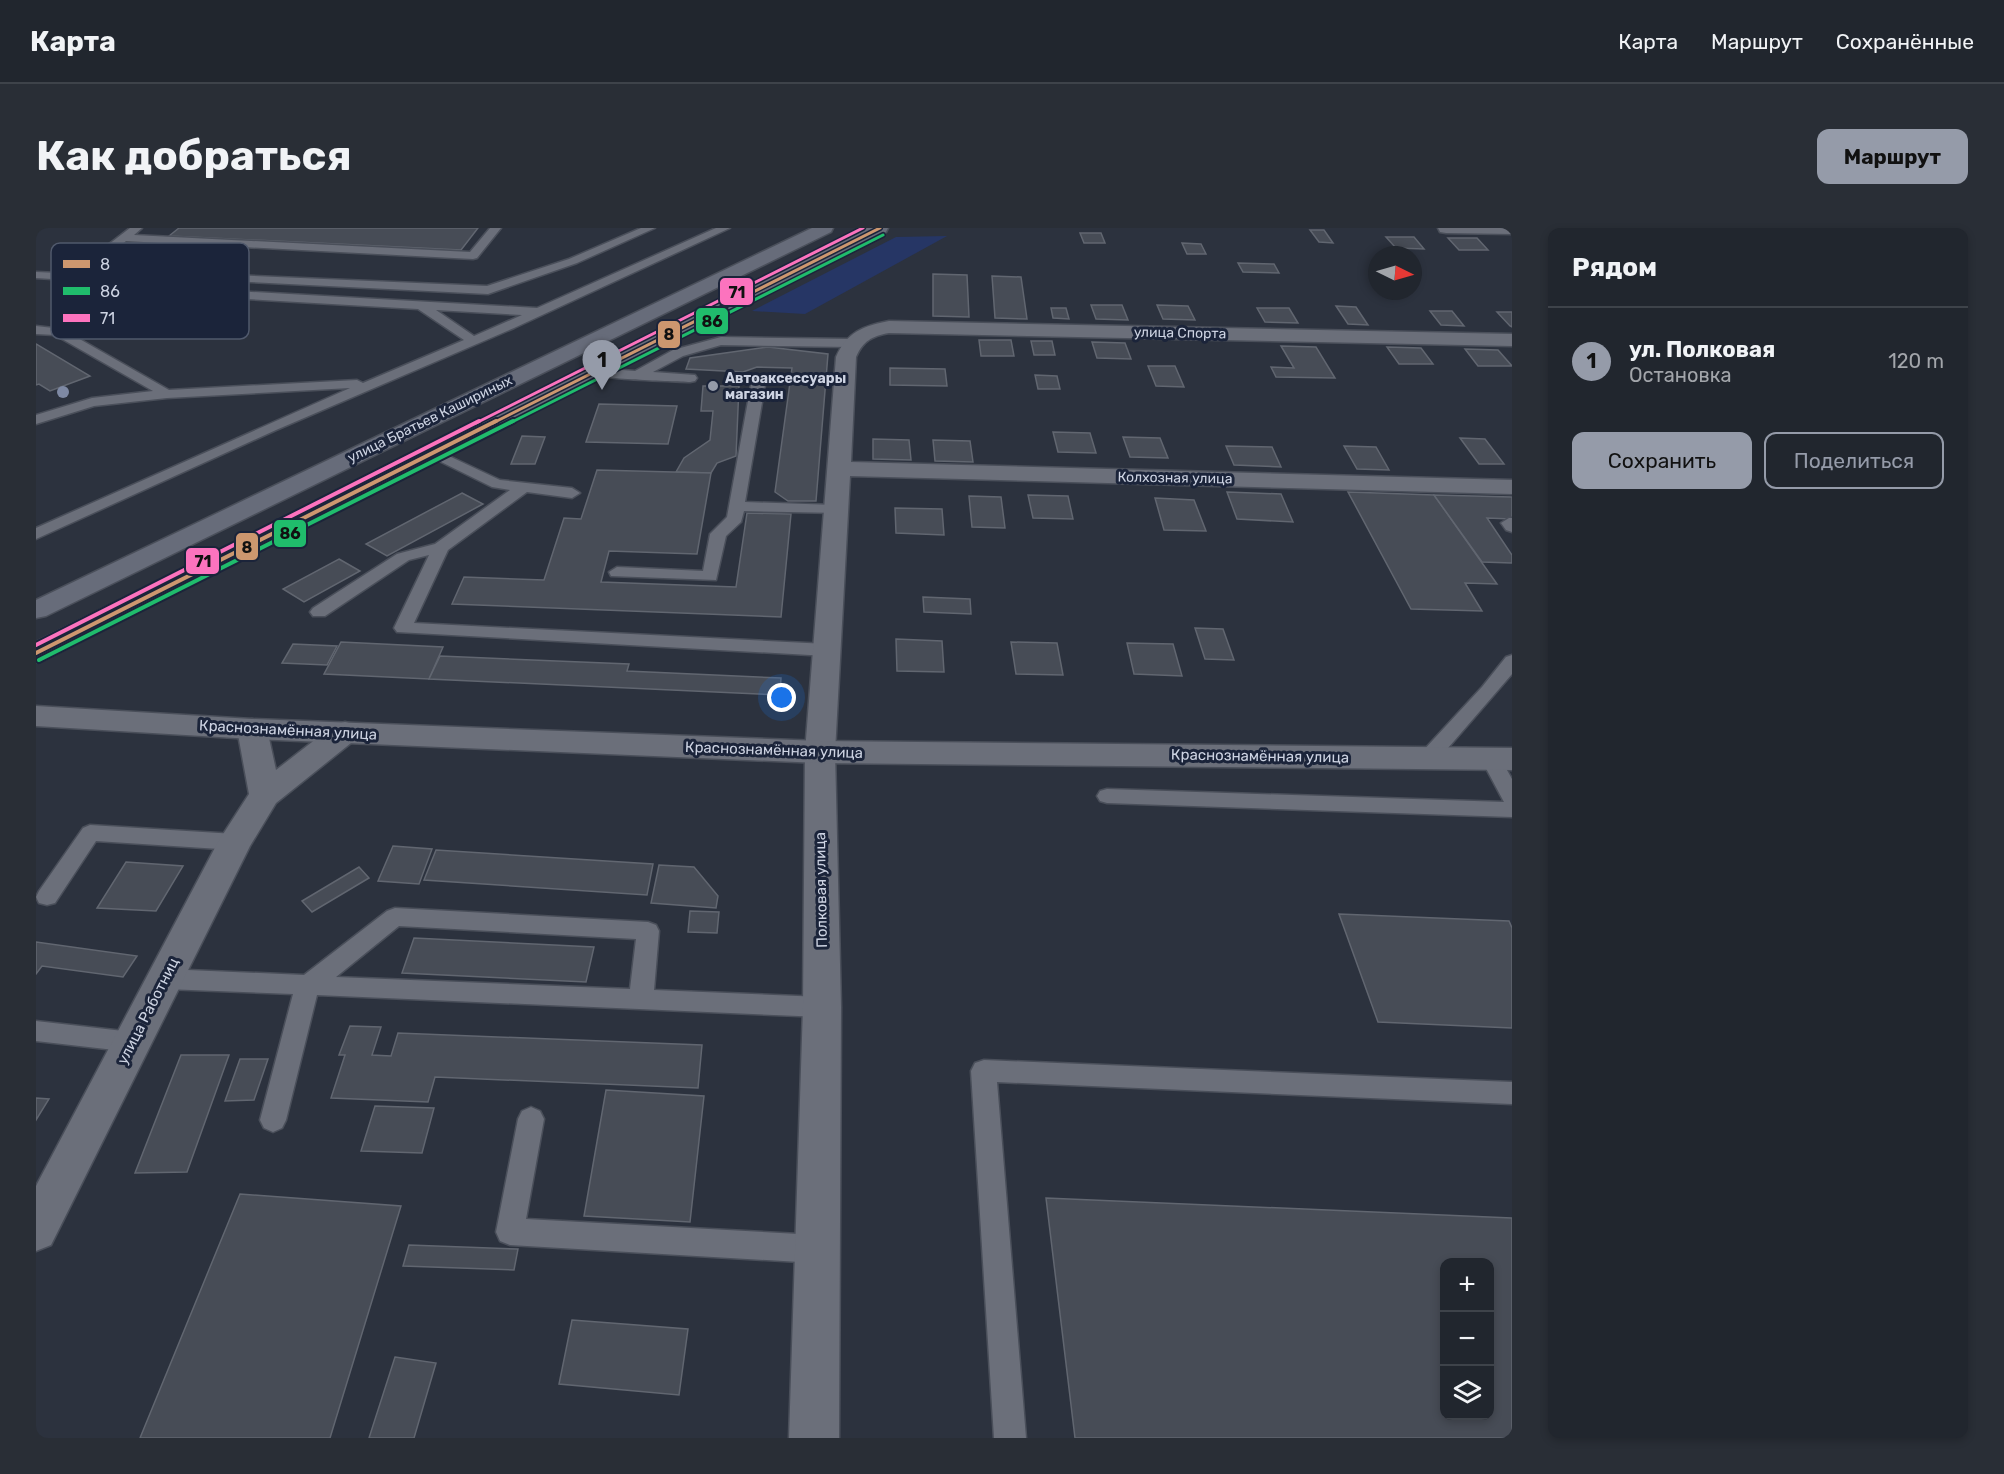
<!DOCTYPE html>
<html lang="ru">
<meta charset="utf-8">
<style>
:root{--surface:#21262e;--page:#292e36;--text:#f1f3f6;--muted:#a2a5aa;--line:#3e434a;--accent:#959ba9}
body{margin:0;font-family:Rubik,sans-serif;background:var(--page);color:var(--text)}
.controls{position:absolute;right:18px;bottom:18px;display:grid;overflow:hidden;border-radius:12px;box-shadow:0 3px 9px #0003}
.controls button{width:54px;height:54px;display:grid;place-items:center;padding:0;border:0;border-bottom:2px solid var(--line);background:var(--surface);color:var(--text);font:30px sans-serif}
.compass{position:absolute;left:1332px;top:18px;width:54px;height:54px;border-radius:50%;background:var(--surface);box-shadow:0 3px 9px #0003;rotate:95deg}
.you{position:absolute;left:746px;top:470px;width:21px;height:21px;margin:-15px;border:4px solid #fff;border-radius:50%;background:#1a73e8;box-shadow:0 0 0 9px #1a73e833}
.badge{display:grid;place-items:center;width:39px;height:39px;border-radius:50%;background:var(--accent);color:#111;font-size:20px;font-weight:700}
.pin{position:absolute;translate:-50% -50px;filter:drop-shadow(0 2px 3px #0008)}
.pin::after{content:'';position:absolute;top:32px;width:21px;height:18px;background:inherit;clip-path:polygon(0 0,100% 0,50% 100%)}
.list{margin:0;padding:0;list-style:none}
h2{display:flex;justify-content:space-between;align-items:center;height:78px;margin:0;padding:0 24px;font-size:26px}
h2 small{font-size:20px;font-weight:400;color:var(--muted)}
.list li{display:grid;grid-template-columns:39px 1fr auto;gap:18px;align-items:center;box-sizing:border-box;height:108px;padding:0 24px;border-top:2px solid var(--line)}
.list b{display:block;font-size:22px;white-space:nowrap}
.list p{margin:0;font-size:20px;white-space:nowrap;color:var(--muted)}
.list em{font-size:20px;font-style:normal;color:var(--muted)}
.actions{display:flex;gap:12px;padding:18px 24px}
.actions a{flex:1;padding:14px 0;border:2px solid var(--accent);border-radius:12px;text-align:center;font-size:21px;color:var(--accent)}
.actions .main{background:var(--accent);color:#111}
.icon{flex:none;width:33px;height:33px;fill:none;stroke:currentColor;stroke-width:2;stroke-linecap:round;stroke-linejoin:round}
.map{position:relative;flex:none;width:1476px;height:1210px;overflow:hidden;border-radius:12px}
header{display:flex;align-items:center;gap:36px;box-sizing:border-box;height:84px;padding:0 30px;background:var(--surface);border-bottom:2px solid var(--line)}
header strong{font-size:28px}
nav{display:flex;gap:33px;margin-inline-start:auto;font-size:21px}
.intro{display:flex;align-items:center;justify-content:space-between;box-sizing:border-box;height:144px;padding:0 36px}
h1{margin:0;font-size:42px}
.button{padding:15px 27px;border-radius:12px;background:var(--accent);color:#111;font-size:21px;font-weight:700}
main{display:flex;gap:36px;padding:0 36px}
aside{flex:1;background:var(--surface);border-radius:12px;box-shadow:0 3px 9px #0003}
.map>svg:first-child{display:block}
.green{fill:#263665}
.building{fill:#474c56;stroke:#616670;stroke-width:1.5;fill-rule:evenodd}
.lines{fill:none;stroke-linecap:round;stroke-linejoin:round}
.service-casing{stroke:#4a4f5a;stroke-width:3}
.minor-casing{stroke:#4a4f5a;stroke-width:3}
.tertiary-casing{stroke:#4a4f5a;stroke-width:3}
.primary-casing{stroke:#4a4f5a;stroke-width:3}
.service{fill:#6b6f7a;fill-rule:evenodd}
.minor{fill:#6b6f7a;fill-rule:evenodd}
.tertiary{fill:#6b6f7a;fill-rule:evenodd}
.primary{fill:#676c7a;fill-rule:evenodd}
.bus-1-far1-casing{stroke:#1b243a;stroke-width:6}
.bus-1-casing{stroke:#1b243a;stroke-width:8}
.bus-2-far1-casing{stroke:#1b243a;stroke-width:6}
.bus-2-casing{stroke:#1b243a;stroke-width:8}
.bus-3-far1-casing{stroke:#1b243a;stroke-width:6}
.bus-3-casing{stroke:#1b243a;stroke-width:8}
.bus-1-far1{stroke:#cd976f;stroke-width:3}
.bus-1{stroke:#cd976f;stroke-width:4}
.bus-2-far1{stroke:#20bc6c;stroke-width:3}
.bus-2{stroke:#20bc6c;stroke-width:4}
.bus-3-far1{stroke:#fc73be;stroke-width:3}
.bus-3{stroke:#fc73be;stroke-width:4}
.tree{fill:#7e89a4}
.poi-dot{fill:#959ba9;stroke:#1b243a;stroke-width:2}
.labels{text-anchor:middle;dominant-baseline:central;stroke-width:6;stroke-linejoin:round;paint-order:stroke}
.far-street-label{font-size:14px;fill:#cdd3e2;stroke:#1b243a}
.far-poi-label{font-size:14px;font-weight:bold;fill:#cdd3e2;stroke:#1b243a;text-anchor:start}
.street-label{font-size:15px;fill:#cdd3e2;stroke:#1b243a}
.key{fill:#1b243a;stroke:#50596c;stroke-width:1.5}
.key-label{font-size:16px;fill:#cdd3e2}
.line-badge{stroke:#1b243a;stroke-width:2}
.pale-badge-label{font-size:16px;text-anchor:middle;font-weight:bold;fill:#111}
</style>
<header>
<strong>Карта</strong>
<nav><a>Карта</a><a>Маршрут</a><a>Сохранённые</a></nav>
</header>
<div class="intro"><h1>Как добраться</h1><a class="button">Маршрут</a></div>
<main>
<div class="map">
<svg width="1476" height="1210" viewBox="0 0 1476 1210">
<rect width="100%" height="100%" fill="#2c323e"/>
<!-- green -->
<path class="green" d="M911 8 769 86 716 83 860 9Z"/>
<!-- building -->
<g class="building">
<path d="M143 0H442L425 22 133 8Z"/>
<path d="M1274 2H1288L1297 15 1283 14Z"/>
<path d="M1044 5H1065L1069 15H1048Z"/>
<path d="M1350 9H1378L1388 21 1360 20Z"/>
<path d="M1412 10H1441L1452 22H1423Z"/>
<path d="M1146 15 1165 16 1170 26H1151Z"/>
<path d="M1202 35 1238 36 1243 45 1207 44Z"/>
<path d="M897 46 931 47 933 89 897 88Z"/>
<path d="M956 48 985 49 991 91 959 90Z"/>
<path d="M1055 77H1086L1092 92 1060 91Z"/>
<path d="M1121 77 1152 78 1159 92 1127 91Z"/>
<path d="M1300 78 1320 79 1332 97 1312 96Z"/>
<path d="M1015 80H1030L1033 91 1017 90Z"/>
<path d="M1221 80H1253L1262 95 1229 94Z"/>
<path d="M1394 83H1416L1428 98 1405 97Z"/>
<path d="M1461 84H1476V99L1474 98Z"/>
<path d="M943 112H975L978 128H945Z"/>
<path d="M995 113H1016L1019 127H998Z"/>
<path d="M1056 114 1089 115 1095 131 1061 130Z"/>
<path d="M0 116 54 148 14 163 3 156 0 157Z"/>
<path d="M1245 118 1280 119 1299 150 1240 149 1235 139 1258 140Z"/>
<path d="M732 119 792 126 780 273H752L739 264 756 140 721 139 707 144 650 141 654 130Z"/>
<path d="M1351 119 1385 120 1397 136H1363Z"/>
<path d="M1429 121 1462 122 1476 138H1442Z"/>
<path d="M1112 138H1139L1148 159 1120 158Z"/>
<path d="M854 140 909 141 911 158 854 157Z"/>
<path d="M999 147 1021 148 1024 161H1002Z"/>
<path d="M667 158H703L700 228 681 235 675 245 640 244 648 230 674 212 677 183H665Z"/>
<path d="M563 176 641 178 632 216 550 214Z"/>
<path d="M1017 204 1054 205 1060 225 1022 224Z"/>
<path d="M486 208 509 209 499 236H475Z"/>
<path d="M1087 209 1124 210 1132 230 1094 229Z"/>
<path d="M1424 210 1449 211 1468 236H1443Z"/>
<path d="M837 211 873 212 875 232 837 231Z"/>
<path d="M897 212 934 213 937 234 899 233Z"/>
<path d="M1190 218 1236 219 1245 239 1198 237Z"/>
<path d="M1308 218 1340 219 1353 242 1321 241Z"/>
<path d="M561 242 675 245 661 326 573 323 565 354 700 359 711 285 755 286 745 389 416 376 428 349 508 352 528 290 545 291Z"/>
<path d="M1191 264 1245 266 1257 294 1201 291Z"/>
<path d="M1312 264 1398 267 1461 356 1429 355 1446 383 1375 381Z"/>
<path d="M426 265 447 276 351 328 330 316Z"/>
<path d="M992 267 1032 268 1037 291 997 290Z"/>
<path d="M1398 267 1476 269V291L1451 290 1476 327V335L1446 334Z"/>
<path d="M933 268 965 269 969 300 936 299Z"/>
<path d="M1119 270 1158 272 1170 303 1128 302Z"/>
<path d="M859 280 906 281 908 307 860 305Z"/>
<path d="M303 331 324 343 268 374 247 361Z"/>
<path d="M887 369 934 371 935 386 888 384Z"/>
<path d="M1159 400 1187 401 1198 432 1169 431Z"/>
<path d="M860 411 906 413 908 444 861 443Z"/>
<path d="M305 414 407 419 393 451 288 446Z"/>
<path d="M975 414 1021 415 1027 447 980 446Z"/>
<path d="M1091 415 1137 416 1146 448 1098 446Z"/>
<path d="M257 416 301 418 291 437 246 435Z"/>
<path d="M404 428 593 436 591 443 745 450 744 467 393 451Z"/>
<path d="M357 618 396 621 383 656 342 653Z"/>
<path d="M400 622 617 636 611 667 388 652Z"/>
<path d="M90 634 147 638 120 683 61 680Z"/>
<path d="M623 637 658 639 682 668 680 680 615 675Z"/>
<path d="M323 639 333 650 276 684 266 673Z"/>
<path d="M654 683 683 684 681 705 652 704Z"/>
<path d="M1303 686 1473 693 1476 700V800L1342 794Z"/>
<path d="M378 710 558 719 550 754 366 745Z"/>
<path d="M0 714 101 728 87 749 6 738 0 746Z"/>
<path d="M314 798 345 799 336 827 355 828 362 805 666 817 662 860 399 849 392 874 295 870 309 827H303Z"/>
<path d="M145 827H193L151 944 99 945Z"/>
<path d="M204 831H232L218 872 189 873Z"/>
<path d="M570 862 668 868 654 994 548 988Z"/>
<path d="M0 870 13 871 0 892Z"/>
<path d="M339 878 398 880 386 925 325 923Z"/>
<path d="M204 966 365 978 294 1210H104Z"/>
<path d="M1010 970 1476 990V1210H1039ZM1408 1034H1454V1188H1408Z"/>
<path d="M373 1017 482 1021 478 1042 367 1038Z"/>
<path d="M536 1092 652 1101 643 1167 523 1156Z"/>
<path d="M359 1129 400 1135 378 1210H333Z"/>
</g>
<g class="lines">
<!-- service casing -->
<g class="service-casing">
<g id="service">
<path d="M94 0H106L98 7 434 24 454 0H465L441 30 437 31 207 19 186 41 196 47 451 58 533 31 605 0H619L541 35 452 66 194 53 173 42 195 19 90 13 57 39 56 48 75 56 501 80 680 0H694L478 100 240 202 0 311V300L314 160 131 170 58 178 0 196V187L56 170 117 163 19 107 0 106V98L26 101 133 162 321 152 327 155 428 112 382 81 73 63 48 53 0 50V44L45 46 47 36ZM400 82 486 87 438 108Z"/>
<path d="M685 109 815 111 821 115 815 119 685 117 647 128 617 144 659 147 661 150 659 153 654 154C637 153 561 152 552 144L559 140 599 143 637 122Z"/>
<path d="M723 147 730 151 709 274 799 277 804 279 807 282 804 285 708 283 705 294 690 308 680 352 575 348 573 344 581 339 667 343 674 306 691 289 716 151Z"/>
<path d="M398 221 464 252 536 260 544 265 536 270 491 264 412 322 378 395 791 416 797 418 800 422 797 426 791 428 361 404 358 400 393 327 373 332 289 388H277L274 384 277 380 361 326 399 316 474 262 456 259 393 228 391 225Z"/>
<path d="M1473 290H1476V304L1470 302 1465 295Z"/>
<path d="M1476 427V446L1399 535 1392 537 1385 535 1382 530 1385 525 1446 459 1470 429Z"/>
<path d="M1455 524 1462 526 1476 551V589L1071 575 1064 573 1061 568 1064 563 1071 561 1468 574 1445 531 1448 526Z"/>
<path d="M54 597 199 606 206 608 210 614 206 620 199 622 60 613 19 675 11 677 3 675 0 669 3 663 47 600Z"/>
<path d="M359 680 612 694 620 697 623 703 618 762 786 769 794 772 798 779 794 786 786 789 281 767 250 892 246 900 237 904 228 900 224 892 257 766 129 761 121 758 117 751 121 744 129 741 268 747 351 683ZM363 698 600 711 594 761 300 749Z"/>
<path d="M0 793 96 804 105 807 108 814 105 821 96 824 0 813Z"/>
<path d="M948 832 1476 854V876L961 854 990 1210H958L935 843 939 835Z"/>
<path d="M495 879 504 883 508 891 490 991 781 1007 791 1011 795 1021 791 1031 781 1035 474 1017 464 1013 460 1004 482 891 486 883Z"/>
</g>
</g>
<!-- minor casing -->
<g class="minor-casing">
<g id="minor">
<path d="M1402 0H1476V6L1410 5 1404 4Z"/>
<path d="M853 93 1476 106V118L853 105C836 108 827 113 820 129L815 234 1476 252V266L814 248 799 524 805 779 803 1210H753L767 779 769 524 800 129C811 104 827 98 853 93Z"/>
<path d="M216 491 227 494 231 501 240 542 298 497 309 494 320 497 324 504 320 511 240 575 214 618 15 1017 0 1023V958L182 614 213 566 201 501 205 494Z"/>
</g>
</g>
<!-- tertiary casing -->
<g class="tertiary-casing">
<path id="tertiary" d="M0 478 216 491 784 513 1476 520V542L784 535 216 511 0 498Z"/>
</g>
<!-- primary casing -->
<g class="primary-casing">
<g id="primary">
<path d="M776 0H797L795 4 10 388 0 390V372Z"/>
<path d="M831 0H852L850 4 10 431 0 434V414Z"/>
</g>
</g>
<!-- service -->
<use href="#service" class="service"/>
<!-- minor -->
<use href="#minor" class="minor"/>
<!-- tertiary -->
<use href="#tertiary" class="tertiary"/>
<!-- primary -->
<use href="#primary" class="primary"/>
<!-- bus-1-far1 casing -->
<g class="bus-1-far1-casing">
<path id="bus-1-far1" d="M457 195 844 0"/>
</g>
<!-- bus-1 casing -->
<g class="bus-1-casing">
<path id="bus-1" d="M0 425 460 193"/>
</g>
<!-- bus-2-far1 casing -->
<g class="bus-2-far1-casing">
<path id="bus-2-far1" d="M474 195 847 7"/>
</g>
<!-- bus-2 casing -->
<g class="bus-2-casing">
<path id="bus-2" d="M3 432 477 193"/>
</g>
<!-- bus-3-far1 casing -->
<g class="bus-3-far1-casing">
<path id="bus-3-far1" d="M440 195 827 0"/>
</g>
<!-- bus-3 casing -->
<g class="bus-3-casing">
<path id="bus-3" d="M0 417 443 193"/>
</g>
<!-- bus-1-far1 -->
<use href="#bus-1-far1" class="bus-1-far1"/>
<!-- bus-1 -->
<use href="#bus-1" class="bus-1"/>
<!-- bus-2-far1 -->
<use href="#bus-2-far1" class="bus-2-far1"/>
<!-- bus-2 -->
<use href="#bus-2" class="bus-2"/>
<!-- bus-3-far1 -->
<use href="#bus-3-far1" class="bus-3-far1"/>
<!-- bus-3 -->
<use href="#bus-3" class="bus-3"/>
</g>
<!-- trees -->
<circle class="tree" cx="27" cy="164" r="6"/>
<!-- markers -->
<circle class="poi-dot" cx="677" cy="158" r="6"/>
<g class="labels">
<!-- far-street labels -->
<g class="far-street-label">
<text transform="translate(1144 105) rotate(1)">улица Спорта</text>
<text transform="translate(394 191) rotate(-26)">улица Братьев Кашириных</text>
<text transform="translate(1139 250) rotate(1)">Колхозная улица</text>
</g>
<!-- far-poi labels -->
<g class="far-poi-label">
<text x="689" y="150">Автоаксессуары<tspan x="689" dy="16">магазин</tspan></text>
</g>
<!-- street labels -->
<g class="street-label">
<text transform="translate(252 502) rotate(3)">Краснознамённая улица</text>
<text transform="translate(738 522) rotate(2)">Краснознамённая улица</text>
<text transform="translate(1224 528) rotate(1)">Краснознамённая улица</text>
<text transform="translate(785 662) rotate(-91)">Полковая улица</text>
<text transform="translate(112 783) rotate(-63)">улица Работниц</text>
</g>
</g>
<!-- legend -->
<rect x="15" y="15" width="198" height="96" rx="9" class="key"/>
<rect x="27" y="32" width="27" height="8" fill="#cd976f"/>
<rect x="27" y="59" width="27" height="8" fill="#20bc6c"/>
<rect x="27" y="86" width="27" height="8" fill="#fc73be"/>
<g class="key-label">
<text x="64" y="42">8</text>
<text x="64" y="69">86</text>
<text x="64" y="96">71</text>
</g>
<g class="line-badge">
<rect x="683" y="49" width="35" height="29" rx="6" fill="#fc73be"/>
<rect x="659" y="79" width="34" height="28" rx="6" fill="#20bc6c"/>
<rect x="621" y="92" width="24" height="29" rx="6" fill="#cd976f"/>
<rect x="237" y="291" width="34" height="29" rx="6" fill="#20bc6c"/>
<rect x="199" y="304" width="24" height="29" rx="6" fill="#cd976f"/>
<rect x="149" y="319" width="35" height="28" rx="6" fill="#fc73be"/>
</g>
<g class="pale-badge-label">
<text x="701" y="70">71</text>
<text x="676" y="99">86</text>
<text x="633" y="112">8</text>
<text x="254" y="311">86</text>
<text x="211" y="325">8</text>
<text x="167" y="339">71</text>
</g>
</svg>
<div class="controls">
<button>+</button>
<button>−</button>
<button><svg class="icon" aria-label="layers" viewBox="0 0 24 24"><path d="M12 4l9 5-9 5-9-5zM3 14l9 5 9-5"/></svg></button>
</div>
<svg class="compass" viewBox="-18 -18 36 36"><path d="M0-13l5 13h-10z" fill="#e53935"/><path d="M0 13l5-13h-10z" fill="#a2a5aa"/></svg>
<div class="you"></div>
<div class="pin badge" style="left:566px;top:162px">1</div>
</div>
<aside>
<h2>Рядом<small></small></h2>
<ul class="list">
<li><span class="badge">1</span><div><b>ул. Полковая</b><p>Остановка</p></div><em>120 m</em></li>
</ul>
<div class="actions"><a class="main">Сохранить</a><a>Поделиться</a></div>
</aside>
</main>
